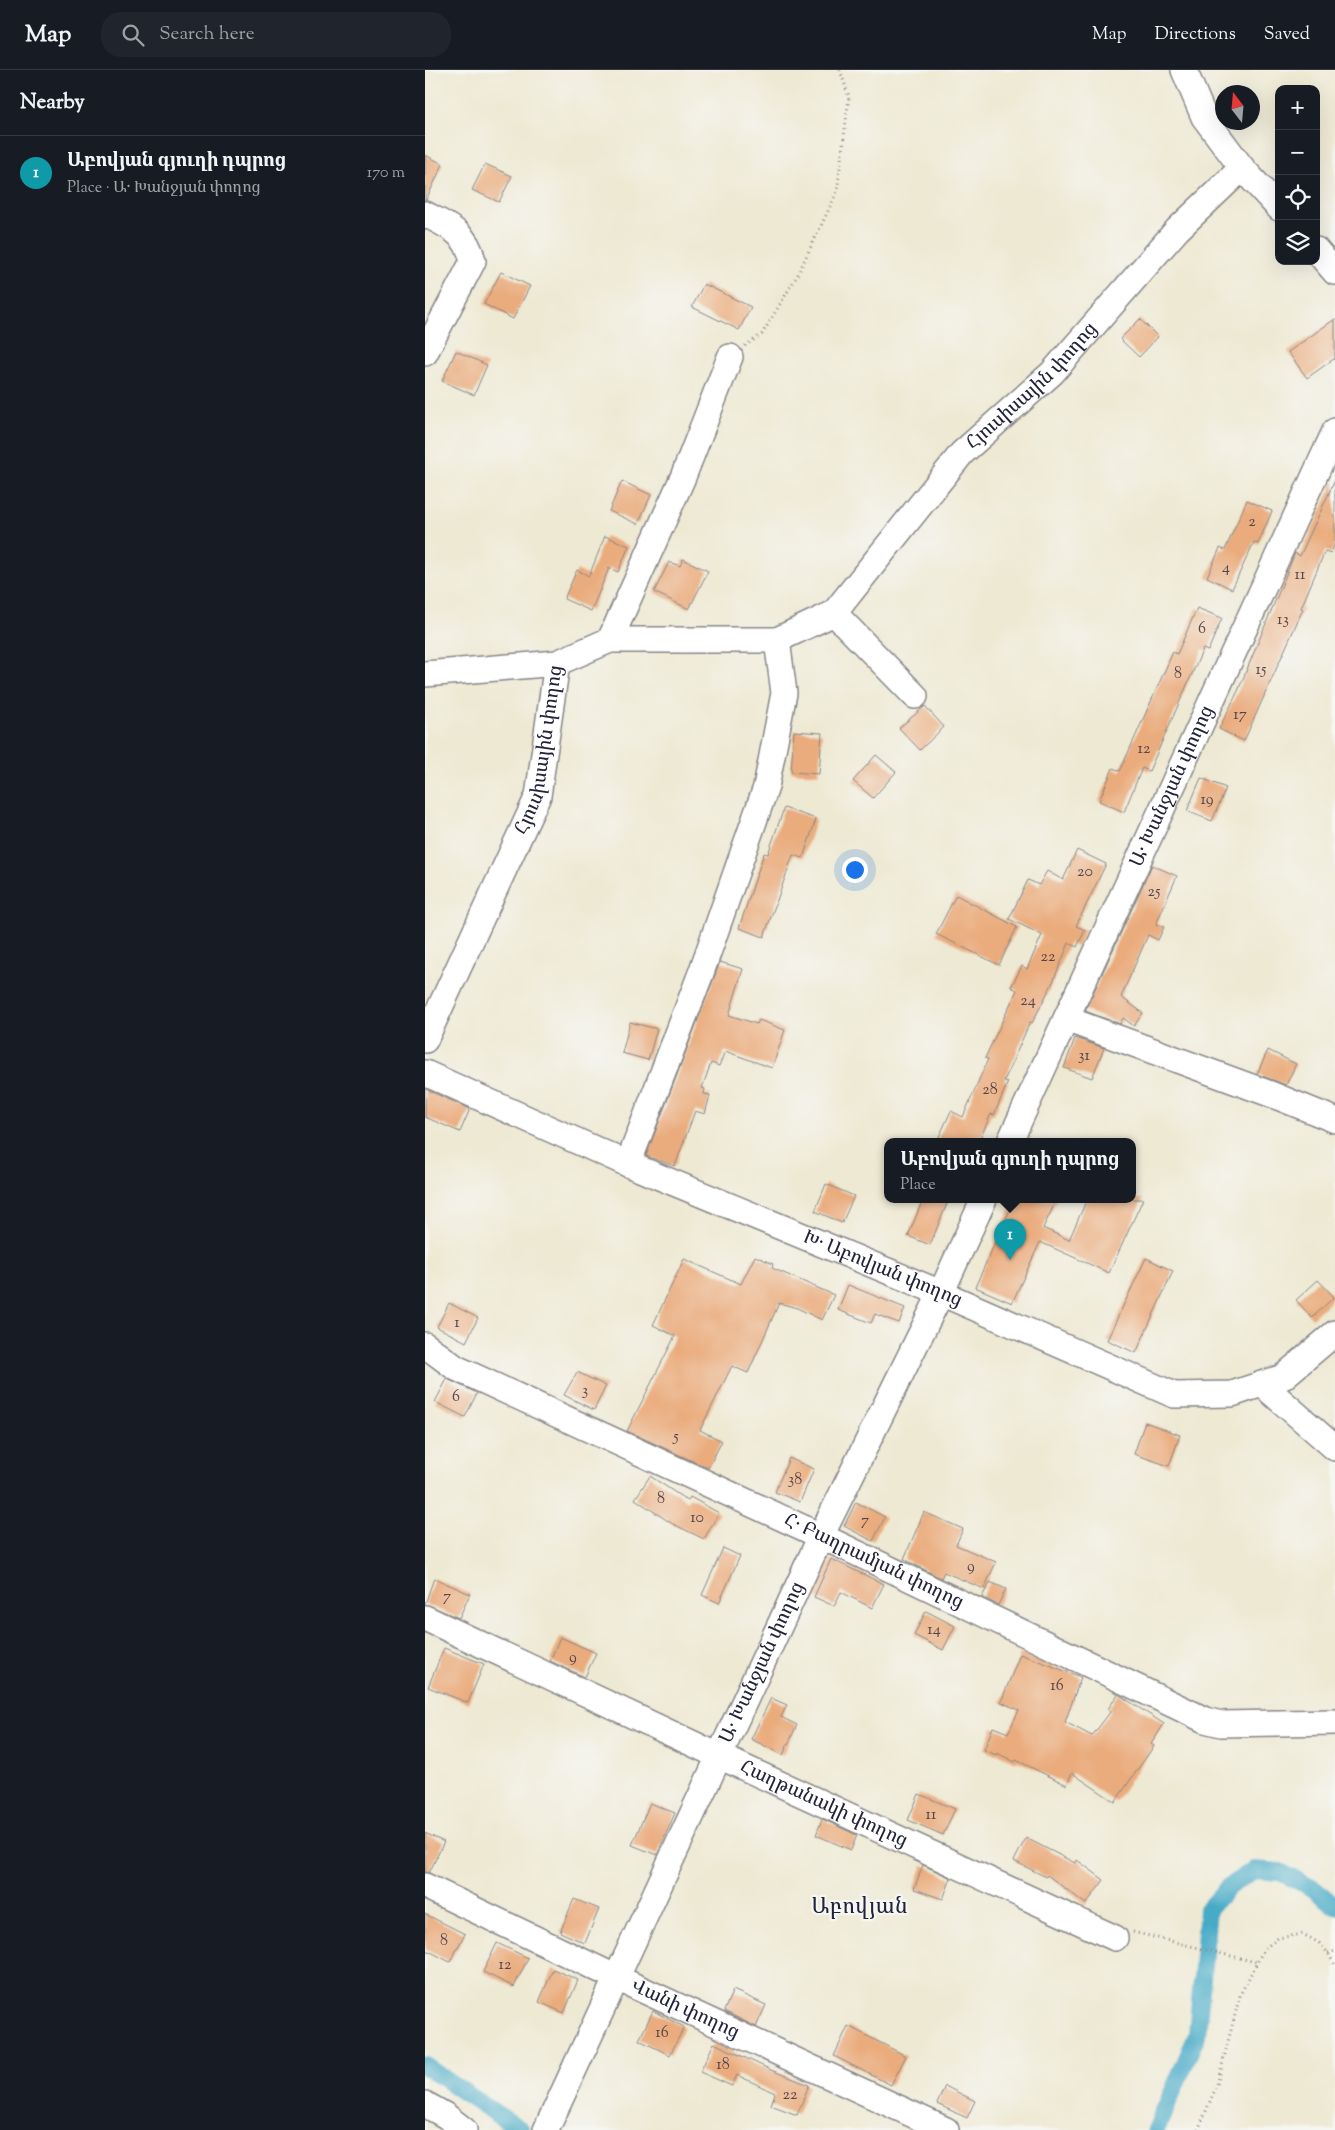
<!DOCTYPE html>
<meta charset="utf-8">
<style>
:root{--surface:#171b24;--page:#20242c;--text:#f1f3f6;--muted:#9ea1a6;--line:#363941;--accent:#2563eb}
body{margin:0;font-family:"Sorts Mill Goudy","Noto Serif Armenian",serif;background:var(--page);color:var(--text)}
.controls{position:absolute;right:15px;top:15px;display:grid;overflow:hidden;border-radius:10px;box-shadow:0 5px 20px #0002}
.controls button{width:45px;height:45px;display:grid;place-items:center;padding:0;border:0;border-bottom:1px solid var(--line);background:var(--surface);color:var(--text);font:25px sans-serif}
.compass{position:absolute;left:790px;top:15px;width:45px;height:45px;border-radius:50%;background:var(--surface);box-shadow:0 5px 20px #0002;rotate:344deg}
.you{position:absolute;left:429px;top:799px;width:18px;height:18px;margin:-12px;border:4px solid #fff;border-radius:50%;background:#1a73e8;box-shadow:0 0 0 8px #1a73e833}
.badge{display:grid;place-items:center;width:32px;height:32px;border-radius:50%;background:var(--accent);color:#fff;font-size:16px;font-weight:700}
.pin{position:absolute;translate:-50% -41px;filter:drop-shadow(0 1px 2px #0008)}
.pin::after{content:'';position:absolute;top:26px;width:18px;height:15px;background:inherit;clip-path:polygon(0 0,100% 0,50% 100%)}
.popup{position:absolute;left:459px;top:1068px;width:252px;height:65px;box-sizing:border-box;display:grid;place-content:center;border-radius:10px;background:var(--surface);filter:drop-shadow(0 1px 4px #0005);font-size:16px;white-space:nowrap;color:var(--muted)}
.popup b{font-size:19px;color:var(--text)}
.popup::after{content:'';position:absolute;left:50%;top:100%;margin-left:-10px;border:10px solid transparent;border-top-color:var(--surface)}
.list{margin:0;padding:0;list-style:none}
h2{display:flex;justify-content:space-between;align-items:center;height:65px;margin:0;padding:0 20px;font-size:21px}
h2 small{font-size:16px;font-weight:400;color:var(--muted)}
.list li{display:grid;grid-template-columns:32px 1fr auto;gap:15px;align-items:center;box-sizing:border-box;height:75px;padding:0 20px;border-top:1px solid var(--line)}
.list b{display:block;font-size:19px;white-space:nowrap}
.list p{margin:0;font-size:16px;white-space:nowrap;color:var(--muted)}
.list em{font-size:16px;font-style:normal;color:var(--muted)}
.icon{flex:none;width:28px;height:28px;fill:none;stroke:currentColor;stroke-width:2;stroke-linecap:round;stroke-linejoin:round}
.map{position:relative;flex:none;width:910px;height:2060px;overflow:hidden}
header{display:flex;align-items:center;gap:30px;box-sizing:border-box;height:70px;padding:0 25px;background:var(--surface);border-bottom:1px solid var(--line)}
header strong{font-size:24px}
nav{display:flex;gap:28px;margin-inline-start:auto;font-size:18px}
.search{width:350px;height:45px;background:var(--page);display:flex;align-items:center;gap:12px;box-sizing:border-box;padding:0 18px;border-radius:20px;color:var(--muted);font-size:19px}
main{display:flex}
aside{flex:1;background:var(--surface)}
.map>svg:first-child{display:block}
.lines{fill:none;stroke-linecap:round;stroke-linejoin:round}
.canal{stroke:#47aac7;stroke-width:18}
.building{fill:#eaac7d}
.minor-casing{stroke:#888687;stroke-width:28}
.path{stroke:#888687;stroke-width:3;stroke-dasharray:1 4;stroke-linecap:butt}
.minor{stroke:#fff;stroke-width:25}
.labels{text-anchor:middle;dominant-baseline:central;stroke-width:4.5;stroke-linejoin:round;paint-order:stroke}
.number-label{font-size:16px;fill:#54444c}
.street-label{font-size:19px;fill:#22223b;stroke:#f6f6f2}
.quarter-label{font-size:21px;letter-spacing:1px;fill:#22223b;stroke:#f6f6f2}
</style>
<header>
<strong>Map</strong>
<div class="search"><svg class="icon" aria-label="search" viewBox="0 0 24 24"><circle cx="10" cy="10" r="6"/><path d="M15 15l6 6"/></svg>Search here</div>
<nav><a>Map</a><a>Directions</a><a>Saved</a></nav>
</header>
<main>
<aside>
<h2>Nearby<small></small></h2>
<ul class="list">
<li><span class="badge" style="background:#0f9aa8">1</span><div><b>Աբովյան գյուղի դպրոց</b><p>Place · Ա․ Խանջյան փողոց</p></div><em>170 m</em></li>
</ul>
</aside>
<div class="map">
<svg width="910" height="2060" viewBox="0 0 910 2060">
<rect width="100%" height="100%" fill="#f6f6f2"/>
<filter id="ink" filterUnits="userSpaceOnUse"><feTurbulence type="fractalNoise" baseFrequency=".02" numOctaves="2"/><feDisplacementMap in="SourceGraphic" scale="10" xChannelSelector="R" yChannelSelector="G"/><feConvolveMatrix kernelMatrix="1 2 1 2 8 2 1 2 1" color-interpolation-filters="sRGB"/></filter>
<filter id="wash" filterUnits="userSpaceOnUse"><feTurbulence type="fractalNoise" baseFrequency=".0096" numOctaves="4" result="noise"/><feDisplacementMap in="SourceGraphic" scale="20" xChannelSelector="R" yChannelSelector="G"/><feGaussianBlur stdDeviation="1.12" result="paint"/><feColorMatrix in="noise" values="0 0 0 0 0 0 0 0 0 0 0 0 0 0 0 0 0 1.4 0 .05"/><feComposite in="paint" operator="in"/></filter>
<g filter="url(#wash)">
<rect width="100%" height="100%" fill="#eee9d3"/>
<g class="lines">
<!-- canal -->
<g class="canal">
<path d="M0 1996 96 2060"/>
<path d="M731 2060 772 1965 783 1839 803 1817 829 1800 855 1802 889 1819 910 1836"/>
</g>
</g>
<g id="blocks">
<!-- building -->
<g class="building">
<path d="M0 85 18 94 1 130H0Z"/>
<path d="M60 94 87 106 74 132 47 120Z"/>
<path d="M76 202 105 216 88 249 59 234Z"/>
<path d="M279 214 326 237 314 260 267 237Z"/>
<path d="M715 249 733 267 714 287 695 269Z"/>
<path d="M910 249V288L882 308 863 282Z"/>
<path d="M31 281 62 295 49 325 17 311Z"/>
<path d="M910 410V473L906 483 900 481 876 538 878 539 819 671 794 659 813 621 870 483 875 486Z"/>
<path d="M197 411 226 425 213 454 184 441Z"/>
<path d="M822 430 847 441 833 474 829 472 807 519 782 507 795 478 800 480Z"/>
<path d="M180 466 204 476 193 502 184 498 166 541 139 529 152 500 164 506Z"/>
<path d="M258 489 283 501 264 539 229 522 244 492 255 496Z"/>
<path d="M772 538 797 548 783 581 778 579 724 701 717 698 699 742 674 731 688 698 695 701 748 582 752 584Z"/>
<path d="M500 636 519 657 495 680 474 658Z"/>
<path d="M369 661 397 663 394 704 366 702Z"/>
<path d="M451 685 471 702 448 728 428 711Z"/>
<path d="M776 708 801 718 787 751 762 741Z"/>
<path d="M359 738 391 749 378 788 368 785 339 867 314 858 339 783 343 784Z"/>
<path d="M652 780 681 794 651 856 660 860 652 877 644 873 627 914 607 953 605 952 579 1011 583 1012 569 1045 566 1044 554 1071H512L526 1041 538 1047 563 989 560 988 592 920 586 917 597 896 602 899 617 865 584 849 603 810 614 815 622 801 638 810Z"/>
<path d="M727 795 752 806 731 854 739 857 733 870 723 865 696 927 718 943 709 956 698 948 695 954 660 941Z"/>
<path d="M531 825 592 857 574 895 511 864Z"/>
<path d="M295 892 318 899 304 945 332 954 334 950 360 960 347 998 300 981 294 996 286 993 277 1018 280 1019 279 1024 285 1025 280 1044 270 1041 250 1096 221 1086Z"/>
<path d="M205 952 232 959 223 990 197 983Z"/>
<path d="M650 968 679 978 667 1008 639 998Z"/>
<path d="M843 980 871 994 861 1015 832 1004Z"/>
<path d="M0 1019 45 1039 35 1062 0 1047Z"/>
<path d="M401 1114 429 1126 417 1153 390 1141Z"/>
<path d="M498 1129H524L505 1175 483 1166Z"/>
<path d="M590 1129H632L618 1158 644 1170 662 1129H718L684 1203 615 1172 587 1233 550 1217Z"/>
<path d="M330 1186 348 1194 347 1198 409 1225 397 1250 372 1238 354 1233 323 1303 307 1296 275 1360 297 1371 283 1398 202 1361 250 1266 228 1255 259 1189 316 1214Z"/>
<path d="M721 1188 748 1201 711 1283 682 1270Z"/>
<path d="M893 1210 909 1227 887 1248 871 1230Z"/>
<path d="M423 1215 480 1238 474 1253 450 1244 446 1253 413 1240Z"/>
<path d="M24 1233 53 1248 41 1272 12 1257Z"/>
<path d="M152 1302 181 1316 169 1340 139 1325Z"/>
<path d="M22 1309 52 1323 40 1347 10 1332Z"/>
<path d="M720 1352 755 1365 744 1396 709 1384Z"/>
<path d="M364 1388 389 1399 375 1432 350 1422Z"/>
<path d="M225 1406 263 1431 265 1427 294 1443 279 1469 246 1453 210 1429Z"/>
<path d="M431 1432 460 1447 448 1471 419 1456Z"/>
<path d="M499 1442 538 1459 531 1475 571 1492 559 1519 519 1502 516 1508 479 1489Z"/>
<path d="M298 1478 315 1486 294 1533 277 1525Z"/>
<path d="M406 1489 459 1514 447 1538 416 1522 409 1536 389 1527Z"/>
<path d="M9 1508 45 1524 34 1548 0 1534Z"/>
<path d="M565 1512 581 1519 573 1535 557 1527Z"/>
<path d="M501 1541 530 1556 518 1580 489 1565Z"/>
<path d="M135 1567 171 1583 160 1607 125 1591Z"/>
<path d="M19 1578 59 1594 43 1633 3 1617Z"/>
<path d="M595 1584 656 1607 640 1652 667 1666 686 1641 683 1639 693 1624 739 1654 726 1674 729 1676 690 1732 647 1703 642 1715 591 1690 590 1692 572 1683 571 1685 559 1680 568 1657 583 1663 594 1640 576 1632Z"/>
<path d="M346 1628 362 1635 356 1647 372 1655 358 1685 326 1669Z"/>
<path d="M494 1724 530 1739 518 1765 483 1750Z"/>
<path d="M225 1733 250 1743 232 1785 207 1775Z"/>
<path d="M397 1749 432 1765 426 1780 391 1765Z"/>
<path d="M0 1763 19 1772 4 1803 0 1802Z"/>
<path d="M601 1768 650 1793 652 1790 679 1810 661 1834 622 1805 621 1807 589 1791Z"/>
<path d="M498 1795 526 1808 518 1829 489 1819Z"/>
<path d="M149 1829 174 1839 160 1873 135 1862Z"/>
<path d="M0 1844 40 1864 25 1892 0 1879Z"/>
<path d="M72 1873 103 1888 89 1917 58 1902Z"/>
<path d="M128 1899 153 1910 139 1943 114 1932Z"/>
<path d="M308 1920 341 1935 331 1957 299 1941Z"/>
<path d="M228 1941 259 1957 245 1985 214 1970Z"/>
<path d="M423 1956 481 1986 466 2015 409 1986Z"/>
<path d="M289 1973 346 2000 384 2015 372 2045 346 2035 350 2023 312 2005 307 2016 275 2002Z"/>
<path d="M520 2016 550 2031 542 2048 512 2034Z"/>
</g>
</g>
</g>
<g filter="url(#ink)">
<use href="#blocks" fill-opacity="0" stroke="#888687" stroke-width="1"/>
<g class="lines">
<!-- minor casing -->
<g class="minor-casing">
<g id="minor">
<path d="M759 0 779 47 817 98 854 138"/>
<path d="M0 144C23 156 42 163 48 191L0 283"/>
<path d="M891 180 910 202"/>
<path d="M409 543 490 626"/>
<path d="M185 570 258 407 305 287"/>
<path id="s1" d="M0 604 132 593 185 570H352L409 543 537 383 627 303 752 160 817 98"/>
<path d="M641 949 848 1025 910 1050"/>
<path id="s2" d="M0 970 113 726 132 593"/>
<path id="s3" d="M0 1003 203 1094 516 1223 749 1325 807 1324 858 1307 910 1263"/>
<path id="s4" d="M585 1071 910 361"/>
<path d="M203 1094 276 903 341 717 359 623 352 570"/>
<path id="s5" d="M0 1275 31 1298 396 1466 780 1650 796 1654 910 1652"/>
<path d="M837 1314 910 1378"/>
<path id="s6" d="M0 1548 294 1686 690 1868"/>
<path id="s7" d="M0 1816 192 1908 521 2060"/>
<path d="M0 2034 21 2046 39 2060"/>
<path id="s8" d="M121 2060 396 1466 516 1223 559 1129"/>
</g>
</g>
<!-- path -->
<g class="path">
<path d="M320 276 337 264 372 206 412 122 424 27 415 0"/>
<path d="M708 1862 831 1892"/>
<path d="M903 1883 910 1881"/>
<path d="M773 2060 792 2015 815 1925 839 1879 853 1868 878 1864 894 1873 903 1883 910 1895"/>
</g>
<!-- minor -->
<use href="#minor" class="minor"/>
</g>
</g>
<g class="labels">
<!-- number labels -->
<g class="number-label">
<text x="827" y="452">2</text>
<text x="801" y="498">4</text>
<text x="875" y="505">11</text>
<text x="858" y="550">13</text>
<text x="777" y="559">6</text>
<text x="836" y="600">15</text>
<text x="753" y="604">8</text>
<text x="815" y="645">17</text>
<text x="719" y="679">12</text>
<text x="782" y="730">19</text>
<text x="660" y="802">20</text>
<text x="729" y="822">25</text>
<text x="623" y="887">22</text>
<text x="603" y="931">24</text>
<text x="659" y="986">31</text>
<text x="565" y="1020">28</text>
<text x="32" y="1253">1</text>
<text x="160" y="1321">3</text>
<text x="31" y="1327">6</text>
<text x="251" y="1367">5</text>
<text x="370" y="1410">38</text>
<text x="236" y="1429">8</text>
<text x="272" y="1448">10</text>
<text x="440" y="1451">7</text>
<text x="546" y="1497">9</text>
<text x="22" y="1527">7</text>
<text x="509" y="1560">14</text>
<text x="148" y="1588">9</text>
<text x="632" y="1616">16</text>
<text x="506" y="1745">11</text>
<text x="19" y="1871">8</text>
<text x="80" y="1895">12</text>
<text x="237" y="1963">16</text>
<text x="298" y="1995">18</text>
<text x="365" y="2025">22</text>
</g>
<!-- street labels -->
<g class="street-label">
<text stroke="none"><textPath href="#s1" startOffset="722">Հյուսիսային փողոց</textPath></text>
<text stroke="none"><textPath href="#s2" startOffset="314">Հյուսիսային փողոց</textPath></text>
<text stroke="none"><textPath href="#s4" startOffset="390">Ա․ Խանջյան փողոց</textPath></text>
<text stroke="none"><textPath href="#s3" startOffset="498">Խ․ Աբովյան փողոց</textPath></text>
<text stroke="none"><textPath href="#s5" startOffset="499">Հ․ Բաղրամյան փողոց</textPath></text>
<text stroke="none"><textPath href="#s8" startOffset="515">Ա․ Խանջյան փողոց</textPath></text>
<text stroke="none"><textPath href="#s6" startOffset="440">Հաղթանակի փողոց</textPath></text>
<text stroke="none"><textPath href="#s7" startOffset="288">Վանի փողոց</textPath></text>
</g>
<!-- quarter labels -->
<g class="quarter-label">
<text x="435" y="1838">Աբովյան</text>
</g>
</g>
</svg>
<div class="controls">
<button>+</button>
<button>−</button>
<button><svg class="icon" aria-label="locate" viewBox="0 0 24 24"><circle cx="12" cy="12" r="6"/><path d="M12 2v4M12 18v4M2 12h4M18 12h4"/></svg></button>
<button><svg class="icon" aria-label="layers" viewBox="0 0 24 24"><path d="M12 4l9 5-9 5-9-5zM3 14l9 5 9-5"/></svg></button>
</div>
<svg class="compass" viewBox="-18 -18 36 36"><path d="M0-13l5 13h-10z" fill="#e53935"/><path d="M0 13l5-13h-10z" fill="#9ea1a6"/></svg>
<div class="you"></div>
<div class="pin badge" style="left:585px;top:1190px;background:#0f9aa8">1</div>
<div class="popup"><b>Աբովյան գյուղի դպրոց</b>Place</div>
</div>
</main>
